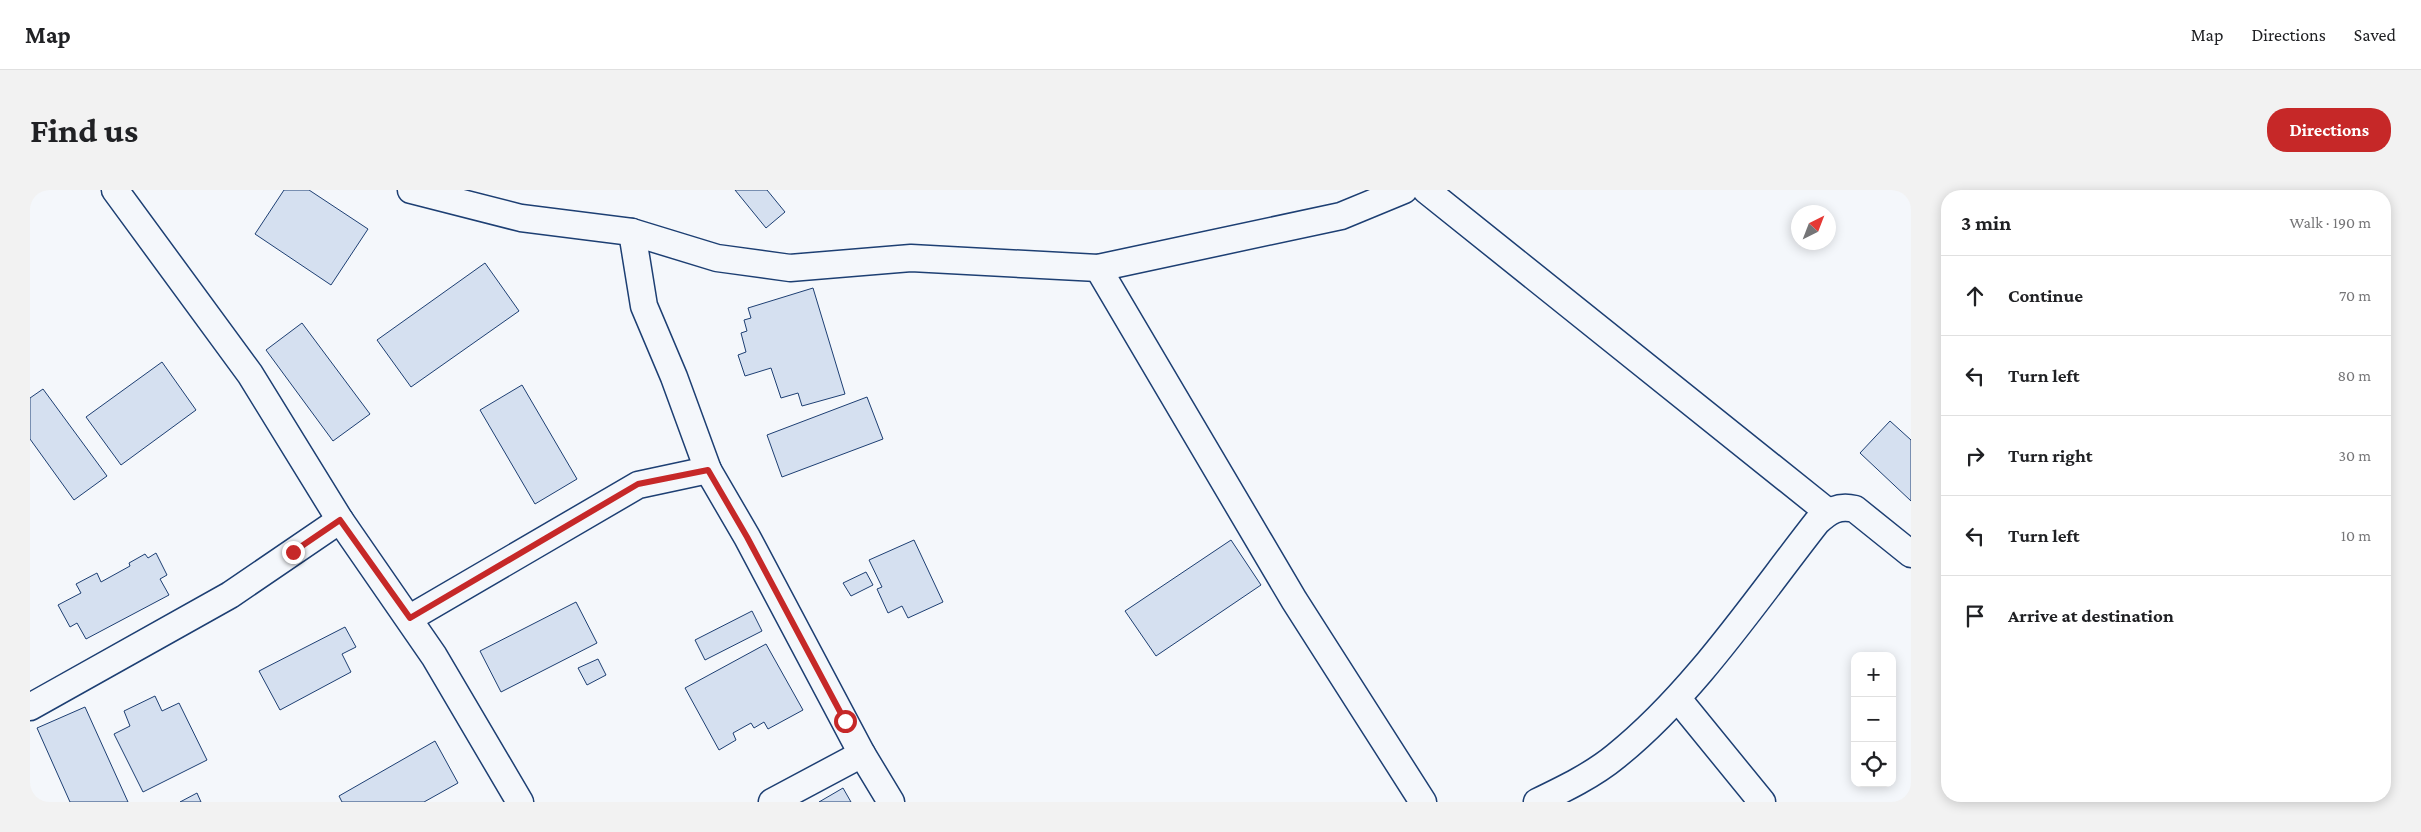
<!DOCTYPE html>
<meta charset="utf-8">
<style>
:root{--surface:#fff;--page:#f2f2f2;--text:#202124;--muted:#757577;--line:#e0e0e0;--accent:#c62828}
body{margin:0;font-family:"Crimson Pro",serif;background:var(--page);color:var(--text)}
.controls{position:absolute;right:15px;bottom:15px;display:grid;overflow:hidden;border-radius:10px;box-shadow:0 2px 12px #0003}
.controls button{width:45px;height:45px;display:grid;place-items:center;padding:0;border:0;border-bottom:1px solid var(--line);background:var(--surface);color:var(--text);font:25px sans-serif}
.compass{position:absolute;left:1761px;top:15px;width:45px;height:45px;border-radius:50%;background:var(--surface);box-shadow:0 2px 12px #0003;rotate:42deg}
.stop{position:absolute;width:15px;height:15px;margin:-11px;border:4px solid #c62828;border-radius:50%;background:#fff}
.stop.end{background:#c62828;border-color:#fff;box-shadow:0 1px 5px #0008}
.list{margin:0;padding:0;list-style:none}
h2{display:flex;justify-content:space-between;align-items:center;height:65px;margin:0;padding:0 20px;font-size:21px}
h2 small{font-size:16px;font-weight:400;color:var(--muted)}
.list li{display:grid;grid-template-columns:32px 1fr auto;gap:15px;align-items:center;box-sizing:border-box;height:80px;padding:0 20px;border-top:1px solid var(--line)}
.list b{display:block;font-size:19px;white-space:nowrap}
.list em{font-size:16px;font-style:normal;color:var(--muted)}
.icon{flex:none;width:28px;height:28px;fill:none;stroke:currentColor;stroke-width:2;stroke-linecap:round;stroke-linejoin:round}
.map{position:relative;flex:none;width:1881px;height:612px;overflow:hidden;border-radius:20px}
header{display:flex;align-items:center;gap:30px;box-sizing:border-box;height:70px;padding:0 25px;background:var(--surface);border-bottom:1px solid var(--line)}
header strong{font-size:24px}
nav{display:flex;gap:28px;margin-inline-start:auto;font-size:18px}
.intro{display:flex;align-items:center;justify-content:space-between;box-sizing:border-box;height:120px;padding:0 30px}
h1{margin:0;font-size:35px}
.button{padding:12px 22px;border-radius:20px;background:var(--accent);color:#fff;font-size:18px;font-weight:700}
main{display:flex;gap:30px;padding:0 30px}
aside{flex:1;background:var(--surface);border-radius:20px;box-shadow:0 2px 12px #0003}
.map>svg:first-child{display:block}
.building{fill:#d5e0f0;stroke:#1d3f73}
.lines{fill:none;stroke-linecap:round;stroke-linejoin:round}
.street-casing{stroke:#1d3f73;stroke-width:29}
.street{stroke:#f4f7fb;stroke-width:26}
.route{stroke:#c62828;stroke-width:6}
</style>
<header>
<strong>Map</strong>
<nav><a>Map</a><a>Directions</a><a>Saved</a></nav>
</header>
<div class="intro"><h1>Find us</h1><a class="button">Directions</a></div>
<main>
<div class="map">
<svg width="1881" height="612" viewBox="0 0 1881 612">
<rect width="100%" height="100%" fill="#f4f7fb"/>
<!-- building -->
<g class="building">
<path d="M254 0H279L338 39 301 95 225 44Z"/>
<path d="M705 0H737L755 22 736 38Z"/>
<path d="M455 73 489 121 381 197 347 150Z"/>
<path d="M783 98 815 204 772 216 768 203 751 208 741 178 715 186 708 165 716 162 711 143 717 141 714 130 721 128 718 118Z"/>
<path d="M272 133 340 224 303 251 236 160Z"/>
<path d="M132 172 166 220 91 275 56 227Z"/>
<path d="M492 195 547 289 505 314 450 220Z"/>
<path d="M13 199 77 286 44 310 0 249V208Z"/>
<path d="M837 207 853 249 752 287 737 245Z"/>
<path d="M1860 231 1881 250V311L1830 263Z"/>
<path d="M884 350 913 412 878 428 872 416 858 423 847 399 852 397 839 370Z"/>
<path d="M1201 350 1231 395 1126 466 1095 421Z"/>
<path d="M126 363 137 385 130 389 139 405 56 449 47 433 40 437 28 415 51 403 46 394 67 383 71 392 100 376 99 373 115 364 118 368Z"/>
<path d="M836 382 843 395 821 406 813 393Z"/>
<path d="M546 412 567 453 471 502 450 461Z"/>
<path d="M722 421 732 441 675 470 665 450Z"/>
<path d="M315 437 326 457 312 464 321 482 250 520 229 481Z"/>
<path d="M736 454 773 520 738 539 734 532 724 538 721 533 703 543 706 550 689 560 655 498Z"/>
<path d="M568 469 576 485 557 495 548 478Z"/>
<path d="M125 506 132 521 149 513 177 570 113 602 84 544 100 536 94 521Z"/>
<path d="M55 517 98 612H40L7 538Z"/>
<path d="M405 551 428 593 394 612H312L309 606Z"/>
<path d="M813 598 821 612H789Z"/>
<path d="M167 603 171 612H150Z"/>
</g>
<g class="lines">
<!-- street casing -->
<g class="street-casing">
<g id="street">
<path d="M85 0 220 184 310 330 404 466 490 612"/>
<path d="M381 0 491 28 602 42 687 68 760 78 881 68 1068 78 1311 26 1374 0"/>
<path d="M1396 0 1798 322"/>
<path d="M602 42 614 116 644 187 678 280 717 347 832 564 861 612"/>
<path d="M1068 78 1264 410 1393 612"/>
<path d="M380 428 608 295 678 280"/>
<path d="M1648 509 1732 612"/>
<path d="M0 517 200 405 310 330"/>
<path d="M742 612 832 564"/>
<path d="M1507 612C1534 599 1563 585 1586 566 1664 503 1725 411 1787 332 1799 321 1808 315 1825 319L1881 364"/>
</g>
</g>
<!-- street -->
<use href="#street" class="street"/>
</g>
<g class="lines">
<!-- route -->
<path class="route" d="M263 362 310 330 380 428 608 294 678 280 717 347 815 531"/>
</g>
</svg>
<div class="controls">
<button>+</button>
<button>−</button>
<button><svg class="icon" aria-label="locate" viewBox="0 0 24 24"><circle cx="12" cy="12" r="6"/><path d="M12 2v4M12 18v4M2 12h4M18 12h4"/></svg></button>
</div>
<svg class="compass" viewBox="-18 -18 36 36"><path d="M0-13l5 13h-10z" fill="#e53935"/><path d="M0 13l5-13h-10z" fill="#757577"/></svg>
<div class="stop" style="left:815px;top:531px"></div>
<div class="stop end" style="left:263px;top:362px"></div>
</div>
<aside>
<h2>3 min<small>Walk · 190 m</small></h2>
<ul class="list">
<li><svg class="icon" aria-label="ahead" viewBox="0 0 24 24"><path d="M12 20V5M6 11l6-6 6 6"/></svg><div><b>Continue</b></div><em>70 m</em></li>
<li><svg class="icon" aria-label="left" viewBox="0 0 24 24"><path d="M17 20v-9H6M10 6l-5 5 5 5"/></svg><div><b>Turn left</b></div><em>80 m</em></li>
<li><svg class="icon" aria-label="right" viewBox="0 0 24 24"><path d="M7 20v-9h11M14 6l5 5-5 5"/></svg><div><b>Turn right</b></div><em>30 m</em></li>
<li><svg class="icon" aria-label="left" viewBox="0 0 24 24"><path d="M17 20v-9H6M10 6l-5 5 5 5"/></svg><div><b>Turn left</b></div><em>10 m</em></li>
<li><svg class="icon" aria-label="arrive" viewBox="0 0 24 24"><path d="M6 21V4h12l-3 4 3 4H6"/></svg><div><b>Arrive at destination</b></div></li>
</ul>
</aside>
</main>
